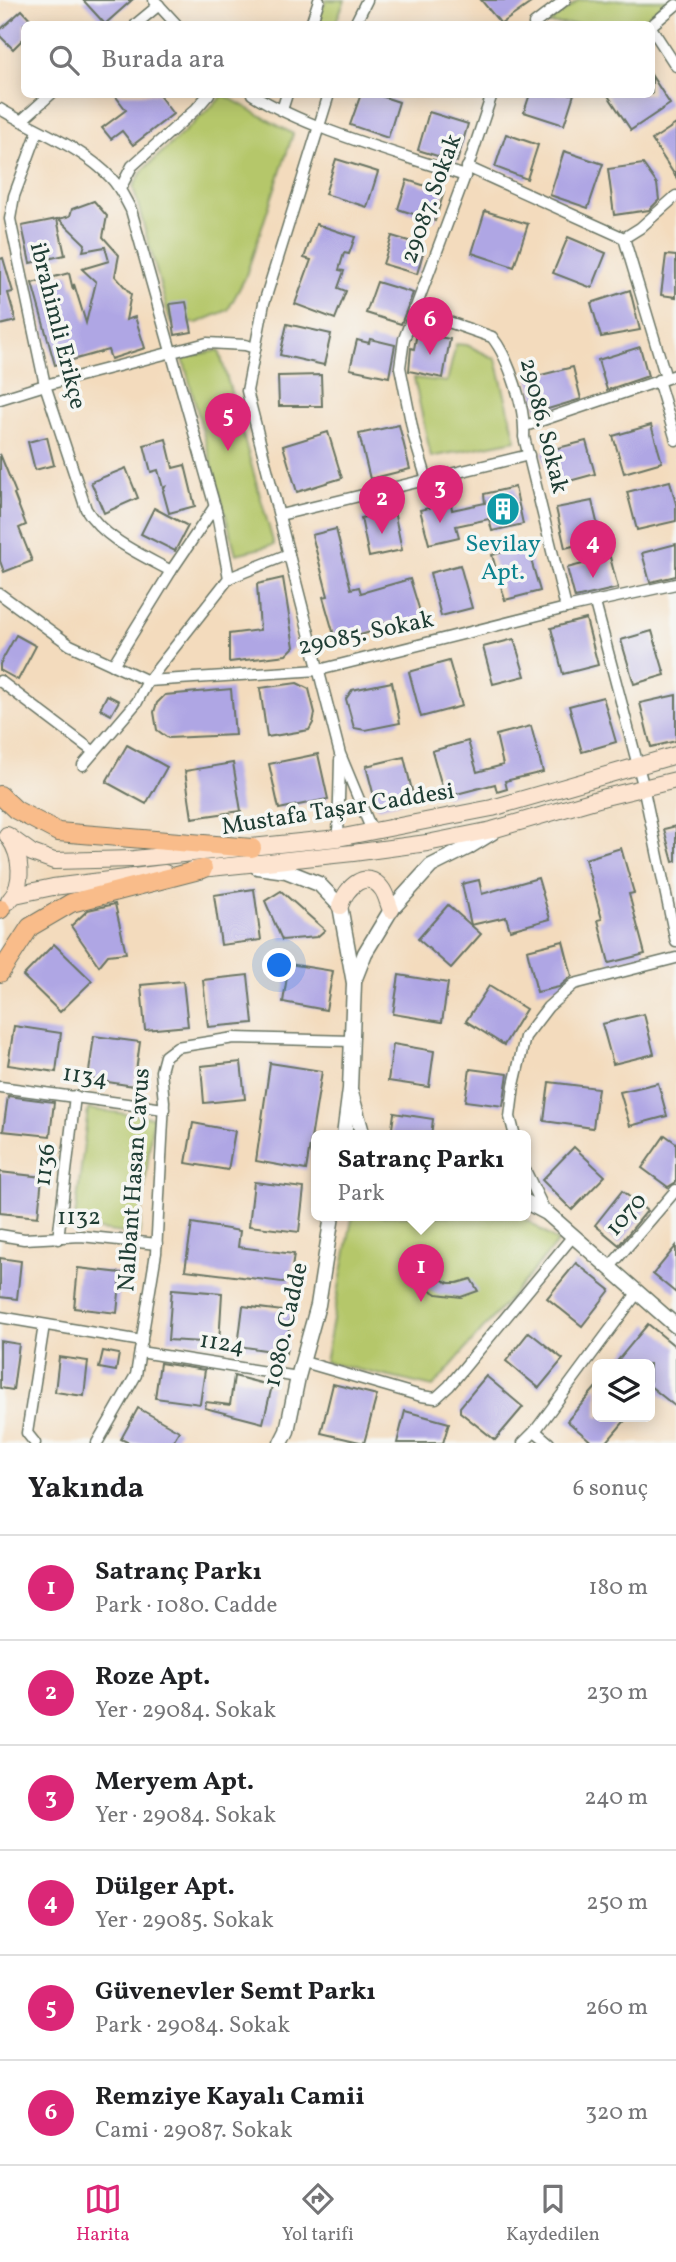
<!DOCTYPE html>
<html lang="tr">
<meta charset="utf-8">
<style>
:root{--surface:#fff;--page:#f2f2f2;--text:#202124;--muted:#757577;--line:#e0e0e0;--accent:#db2777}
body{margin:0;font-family:Vollkorn,serif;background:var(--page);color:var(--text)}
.controls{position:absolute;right:21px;bottom:21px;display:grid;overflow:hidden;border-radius:10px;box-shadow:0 4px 18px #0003}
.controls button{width:63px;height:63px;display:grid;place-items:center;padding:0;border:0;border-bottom:2px solid var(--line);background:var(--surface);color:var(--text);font:35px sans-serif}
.you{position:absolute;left:280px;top:966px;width:24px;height:24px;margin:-18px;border:5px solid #fff;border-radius:50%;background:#1a73e8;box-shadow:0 0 0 10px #1a73e833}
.badge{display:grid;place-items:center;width:46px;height:46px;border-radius:50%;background:var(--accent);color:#fff;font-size:23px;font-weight:700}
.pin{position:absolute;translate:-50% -58px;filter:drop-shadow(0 2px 4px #0008)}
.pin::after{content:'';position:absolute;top:37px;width:24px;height:21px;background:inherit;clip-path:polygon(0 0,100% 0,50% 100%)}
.popup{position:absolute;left:311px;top:1130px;width:220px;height:91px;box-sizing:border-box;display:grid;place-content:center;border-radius:10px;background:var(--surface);filter:drop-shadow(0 2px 5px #0005);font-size:23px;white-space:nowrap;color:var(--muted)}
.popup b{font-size:26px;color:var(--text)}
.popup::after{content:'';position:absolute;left:50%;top:100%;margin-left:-14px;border:14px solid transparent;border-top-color:var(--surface)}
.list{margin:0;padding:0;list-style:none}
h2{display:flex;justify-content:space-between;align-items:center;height:91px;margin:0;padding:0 28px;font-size:30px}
h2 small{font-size:23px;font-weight:400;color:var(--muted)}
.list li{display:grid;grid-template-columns:46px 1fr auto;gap:21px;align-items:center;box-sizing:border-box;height:105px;padding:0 28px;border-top:2px solid var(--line)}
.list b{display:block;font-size:26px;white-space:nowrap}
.list p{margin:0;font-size:23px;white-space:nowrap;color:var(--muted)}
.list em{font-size:23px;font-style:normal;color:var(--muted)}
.icon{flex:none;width:38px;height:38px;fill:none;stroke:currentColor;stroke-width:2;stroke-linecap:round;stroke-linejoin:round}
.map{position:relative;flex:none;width:676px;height:1443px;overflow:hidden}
.search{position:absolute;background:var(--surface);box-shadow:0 4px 18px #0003;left:21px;right:21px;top:21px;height:77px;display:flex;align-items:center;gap:18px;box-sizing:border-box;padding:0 24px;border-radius:10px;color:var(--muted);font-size:26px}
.sheet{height:721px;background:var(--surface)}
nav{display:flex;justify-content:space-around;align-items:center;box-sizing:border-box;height:98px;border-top:2px solid var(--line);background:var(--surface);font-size:19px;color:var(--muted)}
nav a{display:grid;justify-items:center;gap:4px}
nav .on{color:var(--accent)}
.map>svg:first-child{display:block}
.green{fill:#b5c76a;stroke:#6a824f;stroke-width:2}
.building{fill:#afa6e4}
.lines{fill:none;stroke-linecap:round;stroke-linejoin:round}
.minor-casing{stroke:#697464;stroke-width:13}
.tertiary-casing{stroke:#697464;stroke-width:17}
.secondary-casing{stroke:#697464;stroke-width:18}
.primary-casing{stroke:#697464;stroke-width:20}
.minor{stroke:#fff;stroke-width:10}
.tertiary{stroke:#fff;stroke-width:14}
.secondary{stroke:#fde4d0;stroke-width:16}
.primary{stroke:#f9bc8a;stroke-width:18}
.labels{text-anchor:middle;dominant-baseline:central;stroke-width:7;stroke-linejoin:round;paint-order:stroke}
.street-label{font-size:24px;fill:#1f3d34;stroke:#f6f6f2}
.culture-label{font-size:24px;fill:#0d838f;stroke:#f6f6f2}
</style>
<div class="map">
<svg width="676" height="1443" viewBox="0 0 676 1443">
<rect width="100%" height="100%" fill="#f6f6f2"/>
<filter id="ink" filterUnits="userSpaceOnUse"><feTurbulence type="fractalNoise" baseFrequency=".0143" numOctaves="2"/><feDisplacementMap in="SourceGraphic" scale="14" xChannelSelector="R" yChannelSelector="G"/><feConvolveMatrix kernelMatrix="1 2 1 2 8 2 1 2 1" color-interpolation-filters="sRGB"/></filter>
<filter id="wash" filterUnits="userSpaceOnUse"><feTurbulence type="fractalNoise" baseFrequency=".00686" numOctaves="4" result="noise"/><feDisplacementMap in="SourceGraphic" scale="28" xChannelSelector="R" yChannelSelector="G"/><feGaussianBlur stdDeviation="1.57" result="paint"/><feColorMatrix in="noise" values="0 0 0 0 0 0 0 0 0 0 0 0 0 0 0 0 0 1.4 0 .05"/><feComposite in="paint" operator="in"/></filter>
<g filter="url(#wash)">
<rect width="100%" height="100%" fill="#f3dbbd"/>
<!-- green -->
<g class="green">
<path d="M326 0H345L335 24H317Z"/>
<path d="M579 0H668L638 24H548Z"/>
<path d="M224 95 293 134 245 278 228 310 197 323 171 324 133 187 143 170Z"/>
<path d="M456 344 467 345 496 359 516 440 431 457 414 378 447 382Z"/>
<path d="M219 350 274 545 236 554 183 358Z"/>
<path d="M88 1109 153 1117 139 1235 74 1227Z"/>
<path d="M356 1216H521L558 1242 433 1387 325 1362 352 1219Z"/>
</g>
<g id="blocks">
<!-- building -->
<g class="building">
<path d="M83 0H132L105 24Z"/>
<path d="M481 0H535L501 24Z"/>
<path d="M22 10 35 24H24V38L13 49 0 36V30Z"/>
<path d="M652 76 670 104 631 130 607 94H652Z"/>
<path d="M114 94H158L173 114 133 145 122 131 111 139 102 128 126 110Z"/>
<path d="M361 94H375L399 102 388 138 350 125Z"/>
<path d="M530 94H574L564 125 524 112Z"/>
<path d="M429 112 468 124 457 162 418 150Z"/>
<path d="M676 124V177L652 140Z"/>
<path d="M506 134 538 145 527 179 495 167Z"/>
<path d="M564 151 603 164 588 208 550 195Z"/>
<path d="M336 159 378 172 367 207 325 194Z"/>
<path d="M643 164 657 184 659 200 649 210 614 215 608 169Z"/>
<path d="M407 180 444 192 435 221 398 209Z"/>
<path d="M94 201 107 216 103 237 119 255 115 276 131 294 126 320 135 317 145 348 111 359 108 350 55 365 32 283 69 273 73 290 74 284 86 323 96 282 82 269 109 261 105 247 83 251 85 244 59 219 70 216 72 209Z"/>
<path d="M485 211 528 224 514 267 472 253Z"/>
<path d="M57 219 65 255 30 263 22 226Z"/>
<path d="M316 224 355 237 349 254 344 253 339 270 344 271 338 288 346 291 335 319 295 304 311 260 304 258Z"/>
<path d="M392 236 425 246 417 274 383 264Z"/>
<path d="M568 237 606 253 592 288 553 273Z"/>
<path d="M666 255 676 256V297L661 295Z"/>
<path d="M3 258 13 292 8 293 16 321 0 325V259Z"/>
<path d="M377 282 413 293 401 324 366 313Z"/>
<path d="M630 290 640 330 601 337 591 303Z"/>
<path d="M186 302 192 332 175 335 170 304Z"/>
<path d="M287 324 331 334 324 365 280 355Z"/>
<path d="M417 333 450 339 443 378 409 371 411 348 414 349Z"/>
<path d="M370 339 395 345 389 377 350 369 357 340 369 343Z"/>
<path d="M640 347 648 376 607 390 598 360Z"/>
<path d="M573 367 581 399 538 412 529 378Z"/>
<path d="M321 375 322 406H279L278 376Z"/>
<path d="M399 425 410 469 370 479 359 434Z"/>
<path d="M651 425 662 462 624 473 613 436Z"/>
<path d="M328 432 342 478 297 492 283 446Z"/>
<path d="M47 437 54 465 35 470 28 442Z"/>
<path d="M166 439 173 468 185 465 195 506 169 513 163 491 165 487 163 488 158 470 151 472 144 445Z"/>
<path d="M586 441 595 474 551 486 542 452Z"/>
<path d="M0 454 16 493 14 494 26 525 19 528 32 561 4 572 0 561Z"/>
<path d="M126 468 138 498 104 513 91 482Z"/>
<path d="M670 481 676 504V521L637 530 627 492Z"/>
<path d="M515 487 523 524 492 531 489 519 456 526 459 537 429 544 420 510 451 503 452 510 485 503 484 494Z"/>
<path d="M592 501 601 539 565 548 556 508Z"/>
<path d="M154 508 188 526 175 551 141 534Z"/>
<path d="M394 511 402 550 369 557 361 518Z"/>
<path d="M336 529 351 589 359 587 361 593 410 579 423 621 397 628 395 621 381 624V629L336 642 323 597 328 596 312 535Z"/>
<path d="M676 544V576L650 582 642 553Z"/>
<path d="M527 546 540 591 505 600 492 555Z"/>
<path d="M610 557 618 588 575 598 567 568Z"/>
<path d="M460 565 472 608 441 616 430 573Z"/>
<path d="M283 578 294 647 286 655 229 662V634L260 630 257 584Z"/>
<path d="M586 619 598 665 563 674 551 628Z"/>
<path d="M652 631 665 675 634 684 621 640Z"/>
<path d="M16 635 36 646 18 680 0 670V664Z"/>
<path d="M514 639 525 676 493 684 483 647Z"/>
<path d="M449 661 462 706 421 717 409 672Z"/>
<path d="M392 682 400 723 365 730 354 728 346 699 352 690Z"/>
<path d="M297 683 309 689 315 713 313 723 309 730 267 737 260 688Z"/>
<path d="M231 689 235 735 168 738 157 730 154 712 157 703 165 695Z"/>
<path d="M107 695 119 701 111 715 100 709Z"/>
<path d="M676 695V741L651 747 640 703Z"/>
<path d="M603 697 616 742 582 752 569 706Z"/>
<path d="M531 726 543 772 505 781 507 789 497 792 495 784 445 797 432 751 468 741 477 772 503 765 496 735Z"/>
<path d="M127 745 167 767 146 804 106 782Z"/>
<path d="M318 754 328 799 279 809 269 764Z"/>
<path d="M404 757 414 799 377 808 366 766Z"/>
<path d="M233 763 241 811 192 818 185 771Z"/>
<path d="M676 826V861L673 862 664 829Z"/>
<path d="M621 848 634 893 629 894 645 954 609 963 598 920 602 919 585 859Z"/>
<path d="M538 878 550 919 510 930 506 917 471 925 462 884 479 880 482 894Z"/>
<path d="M254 889 261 940 221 945 214 895Z"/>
<path d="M281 891 325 930 317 937 282 940 265 901Z"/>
<path d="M115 904 126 953 108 955 99 966 71 926 88 910Z"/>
<path d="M448 905 481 934 451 968 418 939Z"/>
<path d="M563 941 572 976 559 987 537 992 527 950Z"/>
<path d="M54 944 92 981 60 1012 23 976Z"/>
<path d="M289 964 333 971 326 1010 283 1002Z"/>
<path d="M248 975 253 1023 208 1027 203 980Z"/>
<path d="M399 975 448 983 442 1022 393 1014Z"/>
<path d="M183 981 188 1026 145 1030 141 985Z"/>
<path d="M489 986 526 1009 504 1045 466 1021Z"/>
<path d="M644 1014 654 1054 613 1064 602 1024Z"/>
<path d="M14 1026 61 1033 56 1072 8 1065Z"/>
<path d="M94 1036 140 1042 134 1086 88 1079Z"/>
<path d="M393 1044 434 1051 429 1087 388 1081Z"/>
<path d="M241 1062 245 1099 204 1103 201 1066Z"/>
<path d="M270 1063 322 1071 306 1170 256 1161Z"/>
<path d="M470 1069 508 1074 503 1106 465 1101Z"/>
<path d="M549 1082 598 1088 593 1128 544 1121Z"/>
<path d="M658 1083 667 1116 630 1126 620 1092Z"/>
<path d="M8 1096 54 1102 50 1136 3 1131Z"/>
<path d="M394 1113 433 1119 431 1136H391Z"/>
<path d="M193 1123 235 1131 228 1170 186 1163Z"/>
<path d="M665 1135 676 1143V1182L668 1187 642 1168Z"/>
<path d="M574 1147 605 1176 572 1210 542 1180Z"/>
<path d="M0 1172 42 1177 38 1217 0 1213Z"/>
<path d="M254 1182 304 1188 299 1232 249 1226Z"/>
<path d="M622 1191 647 1211 619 1245 595 1225Z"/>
<path d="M192 1223 240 1231 238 1247 294 1254 290 1283 185 1270Z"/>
<path d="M676 1246V1293L653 1274Z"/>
<path d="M0 1258 21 1261 17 1299 0 1297Z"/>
<path d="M576 1263 610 1290 582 1326 547 1298Z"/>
<path d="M78 1268 121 1273 117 1313 74 1308Z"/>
<path d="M429 1274 449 1283H457L471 1279 478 1291 461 1297 437 1294 420 1285Z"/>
<path d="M172 1289 222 1293 219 1343 168 1340Z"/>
<path d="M243 1306 291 1312 286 1353 238 1346Z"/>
<path d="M648 1324 676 1347V1407L650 1386V1364H623L618 1360Z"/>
<path d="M529 1332 563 1359 539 1388 506 1361Z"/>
<path d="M0 1341 19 1344 13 1390 0 1388Z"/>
<path d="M103 1351 119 1354 116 1371 99 1368Z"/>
<path d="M59 1357 88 1361 84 1396 55 1392Z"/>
<path d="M160 1363 205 1370 200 1404 155 1398Z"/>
<path d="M234 1376 272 1386 263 1423 205 1408 206 1402 230 1405Z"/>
<path d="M486 1376 523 1407 495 1440 460 1412V1407Z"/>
<path d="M333 1384 377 1395 364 1443 321 1433Z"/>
<path d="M597 1386V1417H628L606 1443H593L567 1421Z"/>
<path d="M138 1408 179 1431 172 1443H129L121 1439Z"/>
<path d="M405 1411 449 1423 443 1443H397Z"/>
</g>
</g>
</g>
<g filter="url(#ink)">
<use href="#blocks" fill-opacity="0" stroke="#697464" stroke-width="2"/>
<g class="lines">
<!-- minor casing -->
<g class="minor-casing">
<g id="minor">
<path d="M154 0 176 24"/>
<path d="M136 24 159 5"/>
<path d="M311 24 319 0"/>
<path d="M355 24 367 0"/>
<path d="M534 24 565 0"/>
<path d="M652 25 676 5"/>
<path d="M652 29 676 66"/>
<path d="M252 94C311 131 398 153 465 176"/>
<path d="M329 94 264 303 247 391 340 754 372 831"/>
<path d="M0 109C35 130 84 148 111 178 120 187 125 199 131 210L217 514 229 578"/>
<path d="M282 110 287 94"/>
<path d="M21 121 51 94"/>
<path d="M38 131 14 196 10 219 45 385 86 509C104 539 140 554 171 571"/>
<path d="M467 167 624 238 640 228 676 196"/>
<path d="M120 189 132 166 196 109 209 94"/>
<path d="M624 238 666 378"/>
<path d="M414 310 492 337C509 358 526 410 524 437L566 608"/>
<path d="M658 380 676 440"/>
<path d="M0 399 45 385 207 343 245 345 255 348"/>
<path d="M525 426 676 375"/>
<path d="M427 480 414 437 400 367 404 339 465 176 492 94"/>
<path d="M280 515 529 455"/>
<path d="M0 594 70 645 148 681 319 670 566 608 676 584"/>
<path d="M595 603 642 781 676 942"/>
<path d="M113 665 171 571 215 506"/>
<path d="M0 681 94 752"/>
<path d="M83 765 137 702 148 681 229 578 289 554"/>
<path d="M338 838 340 760"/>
<path d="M0 1087 164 1109"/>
<path d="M515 1136 510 1117 514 1085 525 1037 548 1007 574 984 676 958"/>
<path d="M526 1172 545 1211"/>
<path d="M0 1235 24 1239 81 1236 157 1244"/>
<path d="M58 1239 75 1096"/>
<path d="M609 1268 676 1190"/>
<path d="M0 1317 142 1341"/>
<path d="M140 1352 298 1377"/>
<path d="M304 1362 421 1396 436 1398 449 1386 573 1236"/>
<path d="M535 1431 549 1443"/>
<path d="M35 1443 27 1433 44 1325"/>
<path d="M97 1443 136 1375 156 1253 164 1102 161 1071 165 1056 177 1047 234 1038 352 1041"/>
<path d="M523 1443 535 1431 638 1292"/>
</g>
</g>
<!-- tertiary casing -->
<g class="tertiary-casing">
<g id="tertiary">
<path d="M257 867 286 871 319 884 340 906 354 983 350 1089 344 1136"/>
<path d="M354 981 365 953 391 910 431 866 467 848 493 832"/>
<path d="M351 1093 363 1136"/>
<path d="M526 1202 547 1213 676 1326"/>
<path d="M281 1443 287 1431 298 1377 318 1305 332 1216"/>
</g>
</g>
<!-- secondary casing -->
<g class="secondary-casing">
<g id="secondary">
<path d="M7 835 32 853 54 861 134 859 338 838 492 808 676 755"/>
<path d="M9 838C21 855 25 884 9 901"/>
<path d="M191 870 353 853 427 843 492 830 605 797 676 780"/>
<path d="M15 895 53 887 165 873"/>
<path d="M340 906C346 888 366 867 382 889 386 894 388 904 391 910"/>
</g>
</g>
<!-- primary casing -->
<g class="primary-casing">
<g id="primary">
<path d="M0 795 16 810 58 832 252 848"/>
<path d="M0 910 1 909"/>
<path d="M0 973 30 927 71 903 203 869"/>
</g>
</g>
<!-- minor -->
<use href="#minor" class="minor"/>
<!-- tertiary -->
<use href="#tertiary" class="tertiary"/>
<!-- secondary -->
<use href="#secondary" class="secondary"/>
<!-- primary -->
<use href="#primary" class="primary"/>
</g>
</g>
<!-- icons -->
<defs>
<g id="building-disc" transform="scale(1.75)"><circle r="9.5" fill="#0f9aa8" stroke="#f6f6f2"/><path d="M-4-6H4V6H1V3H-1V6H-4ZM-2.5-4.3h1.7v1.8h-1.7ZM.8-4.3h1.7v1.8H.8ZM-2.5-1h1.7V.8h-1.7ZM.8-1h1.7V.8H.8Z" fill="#fff"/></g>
</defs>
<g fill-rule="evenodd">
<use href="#building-disc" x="503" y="509"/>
</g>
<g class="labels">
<!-- street labels -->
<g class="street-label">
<text transform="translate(432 199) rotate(-70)">29087. Sokak</text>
<text transform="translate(57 326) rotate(76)">ibrahimli Erikçe</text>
<text transform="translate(543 426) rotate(76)">29086. Sokak</text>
<text transform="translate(366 634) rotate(-12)">29085. Sokak</text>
<text transform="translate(338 810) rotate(-9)">Mustafa Taşar Caddesi</text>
<text transform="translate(85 1077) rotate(8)">1134</text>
<text transform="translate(46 1165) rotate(-83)">1136</text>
<text transform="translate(135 1180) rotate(-86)">Nalbant Hasan Cavus</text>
<text transform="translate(627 1215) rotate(-49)">1070</text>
<text x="79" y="1218">1132</text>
<text transform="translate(287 1325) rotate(-77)">1080. Cadde</text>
<text transform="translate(222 1344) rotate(9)">1124</text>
</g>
<!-- culture labels -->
<g class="culture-label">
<text x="503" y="545">Sevilay<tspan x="503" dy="28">Apt.</tspan></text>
</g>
</g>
</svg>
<div class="controls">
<button><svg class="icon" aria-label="layers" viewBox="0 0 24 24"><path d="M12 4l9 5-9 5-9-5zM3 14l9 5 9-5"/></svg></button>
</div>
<div class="you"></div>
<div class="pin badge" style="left:421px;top:1302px">1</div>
<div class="popup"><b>Satranç Parkı</b>Park</div>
<div class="pin badge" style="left:382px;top:534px">2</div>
<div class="pin badge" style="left:440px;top:523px">3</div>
<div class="pin badge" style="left:593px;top:578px">4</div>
<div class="pin badge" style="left:228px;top:451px">5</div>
<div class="pin badge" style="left:430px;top:355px">6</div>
<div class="search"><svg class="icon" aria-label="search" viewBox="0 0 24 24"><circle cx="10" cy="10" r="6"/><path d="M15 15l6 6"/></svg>Burada ara</div>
</div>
<section class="sheet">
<h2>Yakında<small>6 sonuç</small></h2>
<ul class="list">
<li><span class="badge">1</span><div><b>Satranç Parkı</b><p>Park · 1080. Cadde</p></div><em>180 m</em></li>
<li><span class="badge">2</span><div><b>Roze Apt.</b><p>Yer · 29084. Sokak</p></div><em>230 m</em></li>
<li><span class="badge">3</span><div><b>Meryem Apt.</b><p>Yer · 29084. Sokak</p></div><em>240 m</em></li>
<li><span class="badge">4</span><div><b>Dülger Apt.</b><p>Yer · 29085. Sokak</p></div><em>250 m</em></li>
<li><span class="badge">5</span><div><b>Güvenevler Semt Parkı</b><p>Park · 29084. Sokak</p></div><em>260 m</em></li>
<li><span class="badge">6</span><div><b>Remziye Kayalı Camii</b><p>Cami · 29087. Sokak</p></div><em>320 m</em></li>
</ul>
</section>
<nav>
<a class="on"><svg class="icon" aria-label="map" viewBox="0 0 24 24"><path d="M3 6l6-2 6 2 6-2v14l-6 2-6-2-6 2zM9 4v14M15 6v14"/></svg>Harita</a>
<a><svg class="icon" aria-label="directions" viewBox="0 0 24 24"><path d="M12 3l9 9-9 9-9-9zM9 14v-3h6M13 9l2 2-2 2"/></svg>Yol tarifi</a>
<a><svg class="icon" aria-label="saved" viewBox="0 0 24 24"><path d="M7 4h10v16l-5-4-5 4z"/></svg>Kaydedilen</a>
</nav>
